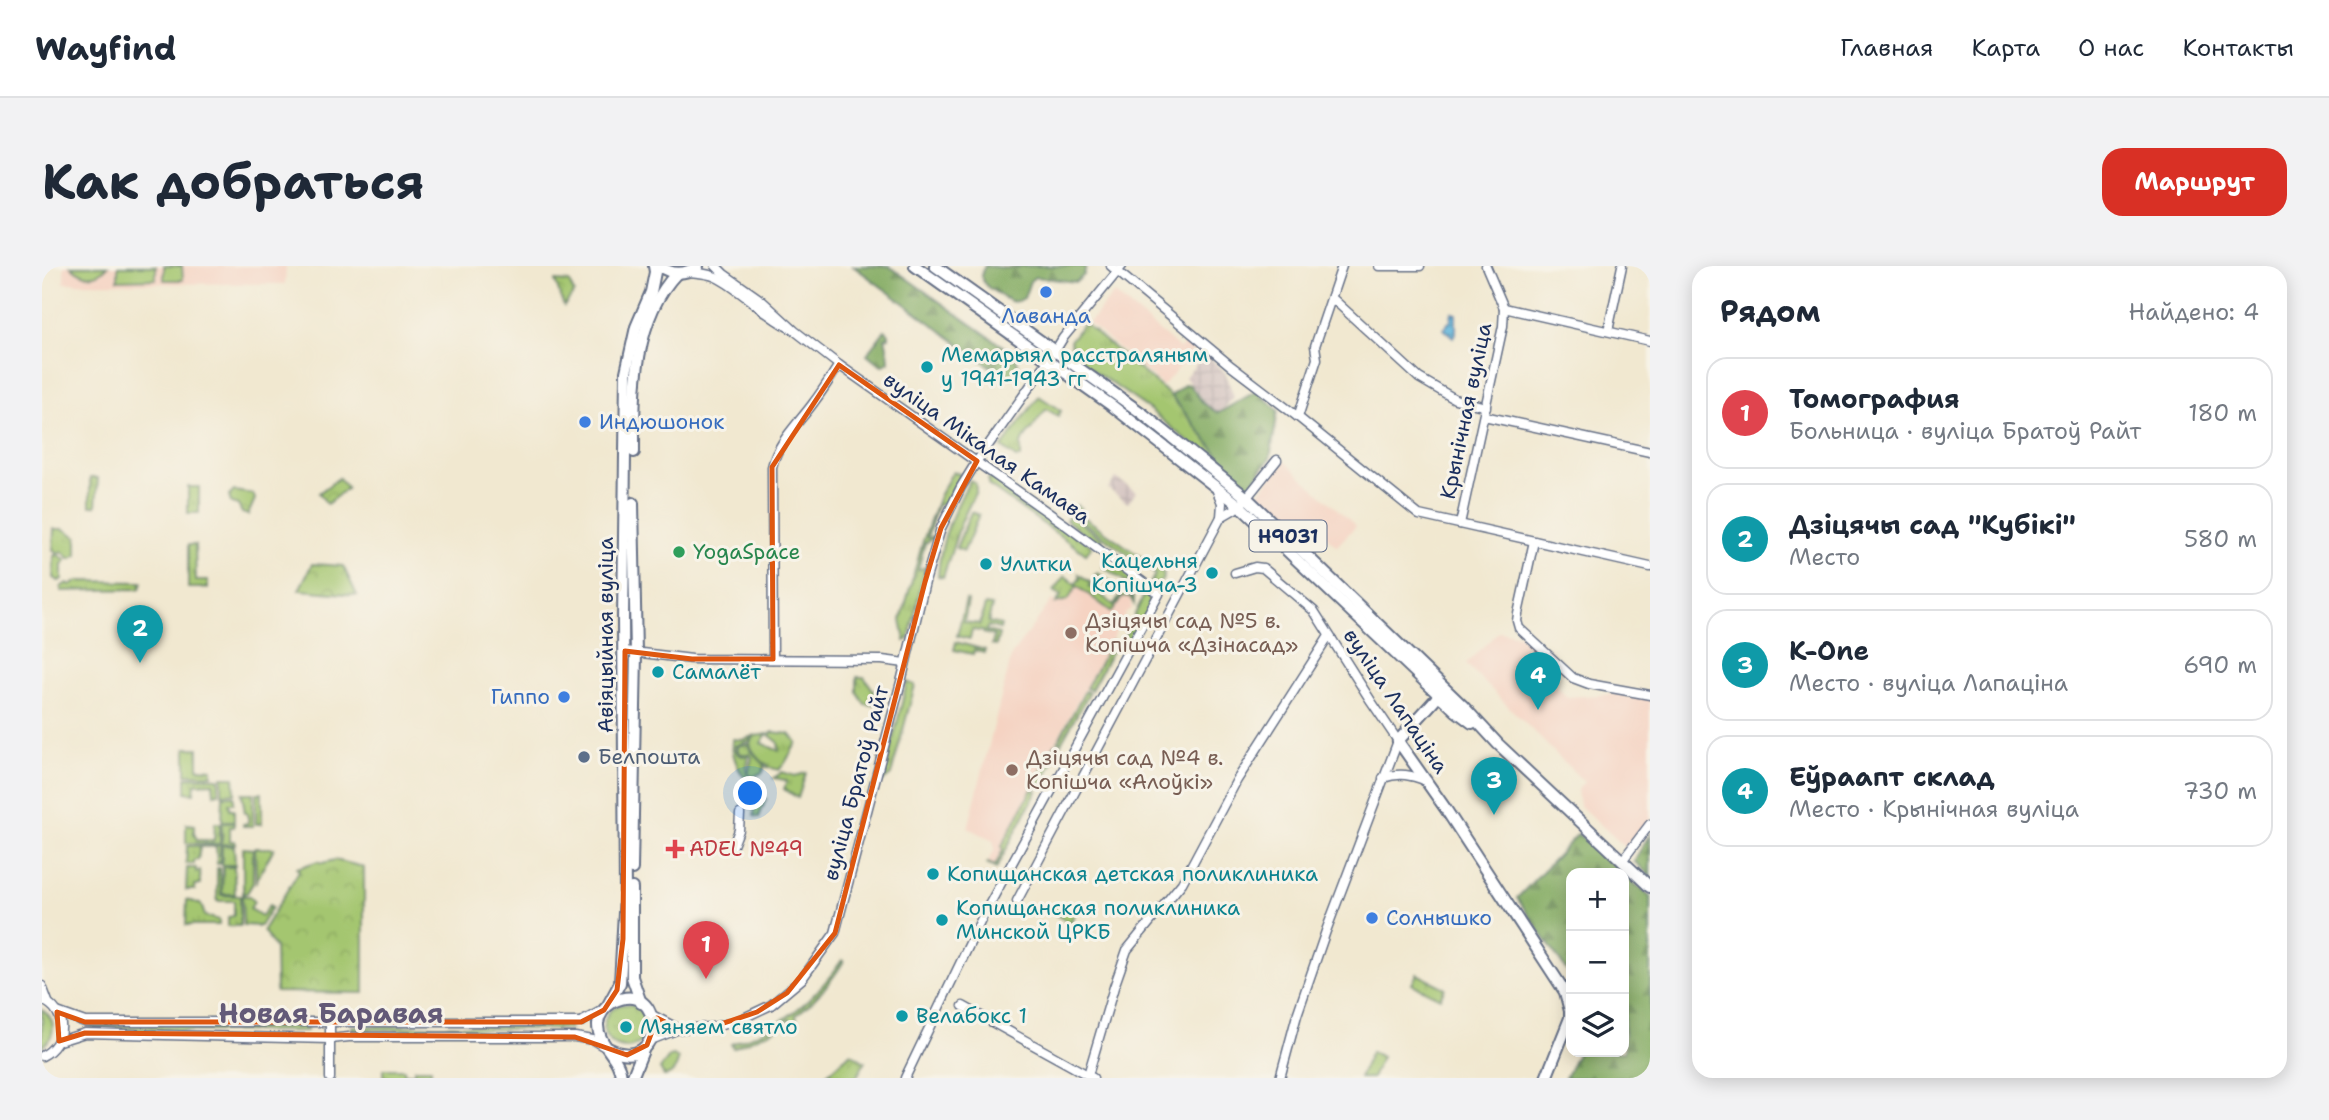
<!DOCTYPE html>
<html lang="ru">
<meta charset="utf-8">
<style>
:root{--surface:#fff;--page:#f2f2f3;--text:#1f2937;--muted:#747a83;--line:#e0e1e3;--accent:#d93025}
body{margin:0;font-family:"Shantell Sans",sans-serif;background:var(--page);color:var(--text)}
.controls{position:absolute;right:21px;bottom:21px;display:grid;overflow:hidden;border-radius:14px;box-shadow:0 4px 18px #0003}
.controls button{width:63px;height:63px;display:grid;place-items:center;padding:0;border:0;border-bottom:2px solid var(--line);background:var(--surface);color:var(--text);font:35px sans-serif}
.you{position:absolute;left:709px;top:528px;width:24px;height:24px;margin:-18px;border:5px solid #fff;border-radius:50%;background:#1a73e8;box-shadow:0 0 0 10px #1a73e833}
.badge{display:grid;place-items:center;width:46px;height:46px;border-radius:50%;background:var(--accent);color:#fff;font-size:23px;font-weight:700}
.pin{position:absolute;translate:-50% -58px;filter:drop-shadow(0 2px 4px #0008)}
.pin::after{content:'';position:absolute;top:37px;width:24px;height:21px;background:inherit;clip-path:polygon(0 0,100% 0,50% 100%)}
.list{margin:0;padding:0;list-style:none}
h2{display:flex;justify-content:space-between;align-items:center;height:91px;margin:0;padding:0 28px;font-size:30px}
h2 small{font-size:23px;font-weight:400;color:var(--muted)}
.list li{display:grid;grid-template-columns:46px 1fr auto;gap:21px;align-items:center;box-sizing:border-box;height:112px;margin:0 14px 14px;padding:0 14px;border:2px solid var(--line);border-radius:21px}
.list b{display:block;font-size:26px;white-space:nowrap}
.list p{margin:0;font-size:23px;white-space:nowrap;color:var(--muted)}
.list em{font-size:23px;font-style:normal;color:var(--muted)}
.icon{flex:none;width:38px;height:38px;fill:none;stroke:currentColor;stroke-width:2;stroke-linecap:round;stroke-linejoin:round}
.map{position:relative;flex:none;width:1608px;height:812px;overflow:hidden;border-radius:21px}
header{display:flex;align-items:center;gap:42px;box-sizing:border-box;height:98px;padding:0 35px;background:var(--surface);border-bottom:2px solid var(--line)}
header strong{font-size:33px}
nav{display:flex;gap:38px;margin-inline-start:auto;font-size:24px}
.intro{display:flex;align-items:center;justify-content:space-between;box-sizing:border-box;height:168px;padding:0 42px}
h1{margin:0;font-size:49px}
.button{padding:18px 32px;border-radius:21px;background:var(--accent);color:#fff;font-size:24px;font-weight:700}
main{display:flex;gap:42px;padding:0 42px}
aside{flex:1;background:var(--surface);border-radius:21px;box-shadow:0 4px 18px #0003}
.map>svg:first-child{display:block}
.built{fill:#f5d3c2}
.industrial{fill:url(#industrial-grid)}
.grass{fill:url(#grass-tufts);stroke:#607a66;stroke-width:2}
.forest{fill:url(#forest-firs);stroke:#4f6d60;stroke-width:2}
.park{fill:url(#park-crowns);stroke:#607a66;stroke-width:2}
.pitch{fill:#a4c66f;stroke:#607a66;stroke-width:2}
.water{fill:url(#water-rules);stroke:#3d729d;stroke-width:2}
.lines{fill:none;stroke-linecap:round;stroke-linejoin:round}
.minor-casing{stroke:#667086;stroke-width:11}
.major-casing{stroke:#667086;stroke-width:14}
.minor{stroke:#fff;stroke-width:8}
.major{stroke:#fff;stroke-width:10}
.marked{fill:none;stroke:#de5710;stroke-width:5;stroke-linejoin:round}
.shop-dot{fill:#3f7fe0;stroke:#f7f3e8;stroke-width:2.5}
.culture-dot{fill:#0f9aa8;stroke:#f7f3e8;stroke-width:2.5}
.leisure-dot{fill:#2e9e5b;stroke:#f7f3e8;stroke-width:2.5}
.education-dot{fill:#8d6e63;stroke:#f7f3e8;stroke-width:2.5}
.service-dot{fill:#5c6f8a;stroke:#f7f3e8;stroke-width:2.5}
.health-dot{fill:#e0444e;stroke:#f7f3e8;stroke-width:2.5}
.labels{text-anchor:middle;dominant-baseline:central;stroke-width:6;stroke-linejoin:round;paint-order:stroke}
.shield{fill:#f7f3e8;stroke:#5d6a87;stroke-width:2}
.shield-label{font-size:19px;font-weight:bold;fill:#1b2f5e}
.shop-label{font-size:21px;fill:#366cbe;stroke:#f7f3e8;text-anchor:start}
.culture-label{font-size:21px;fill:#0d838f;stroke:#f7f3e8;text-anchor:start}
.street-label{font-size:21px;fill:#1b2f5e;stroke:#f7f3e8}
.leisure-label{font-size:21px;fill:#27864d;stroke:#f7f3e8;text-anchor:start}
.education-label{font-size:21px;fill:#785e54;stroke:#f7f3e8;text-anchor:start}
.service-label{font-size:21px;fill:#4e5e75;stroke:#f7f3e8;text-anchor:start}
.health-label{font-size:21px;fill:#be3a42;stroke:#f7f3e8;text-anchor:start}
.district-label{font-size:28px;font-weight:bold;fill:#635a78;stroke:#f7f3e8}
</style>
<header>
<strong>Wayfind</strong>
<nav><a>Главная</a><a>Карта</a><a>О нас</a><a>Контакты</a></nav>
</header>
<div class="intro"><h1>Как добраться</h1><a class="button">Маршрут</a></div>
<main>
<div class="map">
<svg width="1608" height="812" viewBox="0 0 1608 812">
<defs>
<pattern id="industrial-grid" width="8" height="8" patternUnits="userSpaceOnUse" patternTransform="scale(1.75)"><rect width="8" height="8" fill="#d1c0bd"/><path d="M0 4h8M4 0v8" fill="none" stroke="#b3a5a5"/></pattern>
<pattern id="grass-tufts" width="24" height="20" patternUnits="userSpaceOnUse" patternTransform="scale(1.75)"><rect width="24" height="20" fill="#a4c66f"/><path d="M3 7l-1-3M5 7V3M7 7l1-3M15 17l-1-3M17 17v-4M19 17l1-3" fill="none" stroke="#8daa63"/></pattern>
<pattern id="forest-firs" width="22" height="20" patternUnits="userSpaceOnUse" patternTransform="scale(1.75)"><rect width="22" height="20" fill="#83ab62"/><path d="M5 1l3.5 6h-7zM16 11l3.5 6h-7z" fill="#6a8c54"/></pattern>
<pattern id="park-crowns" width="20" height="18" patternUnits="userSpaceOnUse" patternTransform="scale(1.75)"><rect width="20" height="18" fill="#a4c66f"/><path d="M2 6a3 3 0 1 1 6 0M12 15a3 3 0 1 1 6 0" fill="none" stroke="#8daa63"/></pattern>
<pattern id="water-rules" width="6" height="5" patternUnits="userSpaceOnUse" patternTransform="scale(1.75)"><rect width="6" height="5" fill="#5fb5dc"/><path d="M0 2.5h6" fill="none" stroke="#4e94b6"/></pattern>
</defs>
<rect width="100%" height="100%" fill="#f7f3e8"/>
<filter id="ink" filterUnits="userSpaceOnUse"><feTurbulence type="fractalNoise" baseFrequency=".0143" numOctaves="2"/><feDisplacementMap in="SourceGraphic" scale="14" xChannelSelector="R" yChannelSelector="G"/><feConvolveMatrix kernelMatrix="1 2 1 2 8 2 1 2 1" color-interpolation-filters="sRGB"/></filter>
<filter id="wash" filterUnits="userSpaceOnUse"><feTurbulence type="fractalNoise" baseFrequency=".00686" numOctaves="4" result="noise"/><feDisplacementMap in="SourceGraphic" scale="28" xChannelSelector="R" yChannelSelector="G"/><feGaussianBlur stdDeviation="1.57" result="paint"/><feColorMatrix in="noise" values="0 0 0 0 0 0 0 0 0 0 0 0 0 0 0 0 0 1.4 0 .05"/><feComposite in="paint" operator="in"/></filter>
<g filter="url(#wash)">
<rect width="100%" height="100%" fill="#f1e8d0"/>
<!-- built -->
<g class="built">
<path d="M22 0H244L243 18 22 17Z"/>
<path d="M1072 27 1138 83 1145 75 1153 82 1121 120 1047 57Z"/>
<path d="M1242 195 1314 260 1295 280 1265 255 1253 256 1217 227Z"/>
<path d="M1035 320 1070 346 1080 331 1088 332 1090 343 1085 345 1029 447 960 579V584L952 599 946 596 953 583 951 574 926 562 970 388 1010 334 1014 337Z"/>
<path d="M1457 365 1477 369 1500 391 1493 399 1525 431 1577 428 1591 433 1593 428 1608 432V553L1583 581 1537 539 1535 524 1542 516 1424 398Z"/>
</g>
<!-- industrial -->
<g class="industrial">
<path d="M1164 88 1183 107 1192 131 1174 151 1143 111Z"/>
<path d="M1074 212 1094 226 1086 237 1066 223Z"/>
</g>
<!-- grass -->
<g class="grass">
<path d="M1042 57 1129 130 1205 224 1108 144 1036 94 1038 91 1031 85 1028 75Z"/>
<path d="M997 130 1019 145 1016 150 1004 143 979 177V191L974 192 960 181Z"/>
<path d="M911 205 919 209 903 236 895 240 885 272 892 270 891 273 883 277 876 304 883 301 867 373 863 375 859 354 881 275 897 230Z"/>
<path d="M949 210 1050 280 1044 288 946 219V214Z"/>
<path d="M48 212H56L54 240H48Z"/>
<path d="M928 214 934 218V225L919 256 901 311 896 310C898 274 911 245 928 214Z"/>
<rect x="146" y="221" width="11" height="26"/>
<path d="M1035 239 1039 242 1036 247 1122 307 1121 314 1114 318H1108L1113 308 1029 247Z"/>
<path d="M1028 249 1060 273 1056 278 1024 254Z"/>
<path d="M12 263H21L35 271V289L28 293 20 285 17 287 11 284Z"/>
<path d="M146 279H153L154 315H166V322H146Z"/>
<path d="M14 288 23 293V296L20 298V313L17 315 11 312 12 290Z"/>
<path d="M1067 296 1100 318 1095 323 1061 301Z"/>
<path d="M1056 307 1092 332V338L1088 331 1081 330 1070 346 1035 320 1026 334 1014 337 1019 330 1012 325 1023 310 1033 318 1038 313 1037 308 1049 317 1047 320 1072 339 1079 329 1053 309Z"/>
<path d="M36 315 100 316 98 323 19 325V321L25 317 29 319Z"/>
<path d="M1105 323C1115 340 1092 366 1084 381L1079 378Z"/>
<path d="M924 334 926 335 922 356 938 358 943 339 950 340 946 356 959 359 958 363 946 360 944 365 957 368 954 380 950 379 952 370 941 367V365L930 364 928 373 915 370Z"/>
<path d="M1070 375 1074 377 1049 424 1044 422Z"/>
<path d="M914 376 943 384 942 387 932 384 931 388 912 384Z"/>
<path d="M865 416 873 419 849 509 841 515Z"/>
<path d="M1043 425 1047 427 1019 477 1016 475Z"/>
<path d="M731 466 748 468 755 476 743 497 737 504 725 501 726 499C719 496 708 484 708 476L713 470 725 468 719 477 737 485 736 476 727 469Z"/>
<path d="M711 470 707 475 693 480 695 487 700 490 707 489 704 505 709 517C697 509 688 487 691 473L700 474Z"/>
<path d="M1013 478 1019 481 997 522 991 520Z"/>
<path d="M144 482H156V502L170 503V509L144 508Z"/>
<path d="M740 506 753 510 764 507 756 532 742 523 745 516 743 514 732 512Z"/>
<path d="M144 511 177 512V527L172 528 171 517 153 518 152 527 144 526Z"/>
<path d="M180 511H192L193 527 180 528Z"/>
<path d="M990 523 995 525 954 603 945 598 946 597 953 600 961 584 960 580Z"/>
<path d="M200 527H211V560H201V558L206 557V547H203Z"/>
<rect x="214" y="527" width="6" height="31"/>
<path d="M181 530H192V537H187L188 543H192V555H180Z"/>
<path d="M173 557H178V578L144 577V558L152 559V567L155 574H172Z"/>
<path d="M180 557H192V561H188V575H193V578H180Z"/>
<path d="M178 579V598H175L174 581H158L156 594H152V598L144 597 145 580Z"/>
<path d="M180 579 192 580 193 599H180Z"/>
<path d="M201 582 211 583V617L205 627 201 628Z"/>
<path d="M213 582H232L214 615Z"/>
<path d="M181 601H192L193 628H180Z"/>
<path d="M145 602H154V606L158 605V619H153V624H144Z"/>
<path d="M175 602H178L179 629 198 630V660H186V651L192 650V635H175Z"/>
<path d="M200 630H207L212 635 208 643 220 650 227 639 230 641 218 660 201 659Z"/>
<path d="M145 634 159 638 163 650 177 654V659H144Z"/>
<path d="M1014 640 1022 644 1025 642 1035 644 1028 657 1011 647Z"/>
<path d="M800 694 802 695C789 716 774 734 754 749L755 755 751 757 748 753 740 758V760L691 782 689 778C739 761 770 738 800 694Z"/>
<circle cx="584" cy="760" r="22"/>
<path d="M0 743C15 754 14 770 0 781Z"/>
<rect x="49" y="759" width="216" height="6"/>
<path d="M527 759 528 763 310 764V760Z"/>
</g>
<!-- forest -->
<g class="forest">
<path d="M811 0H847L973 89 977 100 974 108 967 112 958 108Z"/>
<path d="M943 0C956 0 968 5 980 0H1044L1042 9 1034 16 993 11 988 15 982 32C969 40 966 33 955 27 944 21 934 14 943 0Z"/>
<path d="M843 64 847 68V71L843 72C845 80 847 86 847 96L840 100 825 88Z"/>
<path d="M1143 118 1148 119 1161 137 1176 147 1215 125 1236 144 1228 192 1205 224 1129 130Z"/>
<path d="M1536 568 1581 607H1529V711L1475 632Z"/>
<path d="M1608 568V610L1592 595Z"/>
<path d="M1582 608 1608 631V812H1523L1536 786H1582Z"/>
</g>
<!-- park -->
<g class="park">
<path d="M513 15 527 16 532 27 522 40Z"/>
<path d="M297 212 305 222 285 238 277 227Z"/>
<path d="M192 225 211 228 213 233 206 249 200 247 196 239 189 237 187 230Z"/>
<path d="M929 246 937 249 922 285 914 282Z"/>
<path d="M270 298 301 300 315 329 257 324Z"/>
<path d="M815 411H822L834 428 831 439 823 438 815 426Z"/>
<path d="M707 478 709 485 723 499 721 506 711 511 706 508 710 491 707 488H700L696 486V480Z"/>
<path d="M293 594 322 601V727L234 726 233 682 221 664 257 605 255 602 276 595 280 597Z"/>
<path d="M1375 708 1403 722 1398 732 1370 718Z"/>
<path d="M809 787 823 796 814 812H781Z"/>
<path d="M632 790 636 793C636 801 630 810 622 810L618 803 627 791Z"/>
<path d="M341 803H362V807L372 808V803H389V812H341Z"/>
</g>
<!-- pitch -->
<g class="pitch">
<path d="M29 0H66C55 13 41 12 29 0Z"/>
<path d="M76 0H114V13L76 14Z"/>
<path d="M122 0H140L141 14H122Z"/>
<path d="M712 530 724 533 717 551 712 550 713 543 708 542Z"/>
<path d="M1329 786 1340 791 1330 812H1317Z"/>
</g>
<!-- water -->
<path class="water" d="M1410 46 1414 48V65L1411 71 1402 63 1409 53Z"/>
</g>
<g filter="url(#ink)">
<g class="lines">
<!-- minor casing -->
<g class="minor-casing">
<g id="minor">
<path d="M674 0 682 8 719 34 753 65 797 99 1021 257 1117 328 940 652 863 812"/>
<path d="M1069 0 1189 100 1256 151 1377 249 1608 301"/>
<path d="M1337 0H1378"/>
<path d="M646 6C655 7 665 7 674 11 698 22 721 49 748 62"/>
<path d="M1290 32 1377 112 1413 133 1444 141"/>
<path d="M1462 42 1608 75"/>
<path d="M1566 65 1580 0"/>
<path d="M1013 85 1021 72 1080 0"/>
<path d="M1442 150 1608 186"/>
<path d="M1256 151 1275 93 1273 80 1300 0"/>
<path d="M1179 251 1198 240 1235 194"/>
<path d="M1418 258 1461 60 1462 42 1444 0"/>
<path d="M1492 275 1476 348 1475 355 1477 362 1531 412 1547 418 1608 429"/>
<path d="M1193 307 1213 301 1221 302 1272 345 1329 435 1356 475 1284 665 1255 749 1238 812"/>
<path d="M583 385 650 393 840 394 863 397"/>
<path d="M731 393 730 201C736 175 757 157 772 136 781 124 789 111 797 99"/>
<path d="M1341 512C1358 506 1369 509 1385 515"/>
<path d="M690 582 697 564 698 548"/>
<path d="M1580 595 1608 558"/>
<path d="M975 635 1179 251 1180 237 1175 225"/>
<path d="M0 720 6 736"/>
<path d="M0 734C27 745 24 778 0 790"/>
<path d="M921 740 1051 812"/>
<path d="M15 746 43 756H539L559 745"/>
<path d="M610 749 637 763"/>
<path d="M288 756V812"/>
<path d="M609 774 637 763 670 761 693 756 729 739 760 713 793 667 860 412 883 316 899 262 919 221 935 195 1006 95"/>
<path d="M17 775 43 767 288 773 307 771H533L551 774 563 781"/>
<path d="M1046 809 1072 721 1085 684 1140 617 1195 514 1287 370"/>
</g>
</g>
<!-- major casing -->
<g class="major-casing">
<g id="major">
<path d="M617 0C630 9 643 9 656 0"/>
<path d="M873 0 1069 139 1198 240 1414 445 1430 457"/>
<path d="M893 0 1101 148 1205 232 1420 439 1456 478 1608 621"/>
<path d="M592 186C592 126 591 53 635 7"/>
<path d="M1401 425 1356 475 1403 542 1523 726 1528 745V752L1504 812"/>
<path d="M590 603 594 387 591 237"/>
<path d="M590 622V711L599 737"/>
<path d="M566 739 578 717 583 629 581 354 584 106 594 61 609 26 613 6 612 0"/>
<path d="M566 782C626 812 623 710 571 736 563 741 557 748 556 758 555 779 579 791 579 812"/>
<path d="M590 812 602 782"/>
</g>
</g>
<!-- minor -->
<use href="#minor" class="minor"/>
<!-- major -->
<use href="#major" class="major"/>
</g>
</g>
<!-- marked area -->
<path class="marked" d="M797 99 935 195 899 262 883 316 793 667 745 727 715 746 670 761 637 763 615 752 605 779 585 789 533 771 43 767 17 775 15 746 43 756H539L562 744 575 724 581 673 583 385 650 393H731L730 201Z"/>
<!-- markers -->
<g class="shop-dot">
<circle cx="1004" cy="26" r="7"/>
<circle cx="543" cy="156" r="7"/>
<circle cx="522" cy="431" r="7"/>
<circle cx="1330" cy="652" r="7"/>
</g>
<g class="culture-dot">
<circle cx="885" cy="101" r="7"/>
<circle cx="944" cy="298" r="7"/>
<circle cx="1170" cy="307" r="7"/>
<circle cx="616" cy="406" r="7"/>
<circle cx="891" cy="608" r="7"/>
<circle cx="900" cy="654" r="7"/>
<circle cx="860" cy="750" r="7"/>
<circle cx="584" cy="761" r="7"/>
</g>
<circle class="leisure-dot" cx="637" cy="286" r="7"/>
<g class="education-dot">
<circle cx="1029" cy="367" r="7"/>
<circle cx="970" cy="504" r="7"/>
</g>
<circle class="service-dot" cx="542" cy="491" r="7"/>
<path class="health-dot" d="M629.5 572.5h7v7h7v7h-7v7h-7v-7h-7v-7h7z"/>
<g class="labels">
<!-- shield labels -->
<rect class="shield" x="1207.5" y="254.5" width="77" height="31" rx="5"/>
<g class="shield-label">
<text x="1246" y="270">Н9031</text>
</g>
<!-- shop labels -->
<g class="shop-label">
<text x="1004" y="50" text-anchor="middle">Лаванда</text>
<text x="557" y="156">Индюшонок</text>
<text x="508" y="431" text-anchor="end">Гиппо</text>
<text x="1344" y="652">Солнышко</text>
</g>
<!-- culture labels -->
<g class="culture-label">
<text x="899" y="89">Мемарыял расстраляным<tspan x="899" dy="24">у 1941-1943 гг</tspan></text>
<text x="1156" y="295" text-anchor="end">Кацельня<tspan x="1156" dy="24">Копішча-3</tspan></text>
<text x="958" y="298">Улитки</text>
<text x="630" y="406">Самалёт</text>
<text x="905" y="608">Копищанская детская поликлиника</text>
<text x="914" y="642">Копищанская поликлиника<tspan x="914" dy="24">Минской ЦРКБ</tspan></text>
<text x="874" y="750">Велабокс 1</text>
<text x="598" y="761">Мяняем святло</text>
</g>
<!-- street labels -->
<g class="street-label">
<text transform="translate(1424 145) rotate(-78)">Крынічная вуліца</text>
<text transform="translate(945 182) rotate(35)">вуліца Мікалая Камава</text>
<text transform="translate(564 369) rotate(-90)">Авіяцыйная вуліца</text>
<text transform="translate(1354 435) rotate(56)">вуліца Лапаціна</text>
<text transform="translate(814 517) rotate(-75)">вуліца Братоў Райт</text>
</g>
<!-- leisure labels -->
<g class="leisure-label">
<text x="651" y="286">YogaSpace</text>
</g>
<!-- education labels -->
<g class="education-label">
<text x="1043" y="355">Дзіцячы сад №5 в.<tspan x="1043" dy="24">Копішча «Дзінасад»</tspan></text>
<text x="984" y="492">Дзіцячы сад №4 в.<tspan x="984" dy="24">Копішча «Алоўкі»</tspan></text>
</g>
<!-- service labels -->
<g class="service-label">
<text x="556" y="491">Белпошта</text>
</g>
<!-- health labels -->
<g class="health-label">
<text x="647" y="583">ADEL №49</text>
</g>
<!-- district labels -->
<g class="district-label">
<text x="289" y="747">Новая Баравая</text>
</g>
</g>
</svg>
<div class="controls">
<button>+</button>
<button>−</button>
<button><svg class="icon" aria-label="layers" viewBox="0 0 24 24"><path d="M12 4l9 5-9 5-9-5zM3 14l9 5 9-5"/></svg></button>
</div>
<div class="you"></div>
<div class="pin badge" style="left:664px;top:713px;background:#e0444e">1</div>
<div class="pin badge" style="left:98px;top:397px;background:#0f9aa8">2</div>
<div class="pin badge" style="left:1452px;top:549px;background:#0f9aa8">3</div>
<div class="pin badge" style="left:1496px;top:444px;background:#0f9aa8">4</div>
</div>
<aside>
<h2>Рядом<small>Найдено: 4</small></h2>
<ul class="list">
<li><span class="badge" style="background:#e0444e">1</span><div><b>Томография</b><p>Больница · вуліца Братоў Райт</p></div><em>180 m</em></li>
<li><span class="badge" style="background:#0f9aa8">2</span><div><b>Дзіцячы сад &quot;Кубікі&quot;</b><p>Место</p></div><em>580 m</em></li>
<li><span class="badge" style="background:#0f9aa8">3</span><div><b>K-One</b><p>Место · вуліца Лапаціна</p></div><em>690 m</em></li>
<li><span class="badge" style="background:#0f9aa8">4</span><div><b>Еўраапт склад</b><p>Место · Крынічная вуліца</p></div><em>730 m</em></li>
</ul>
</aside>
</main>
